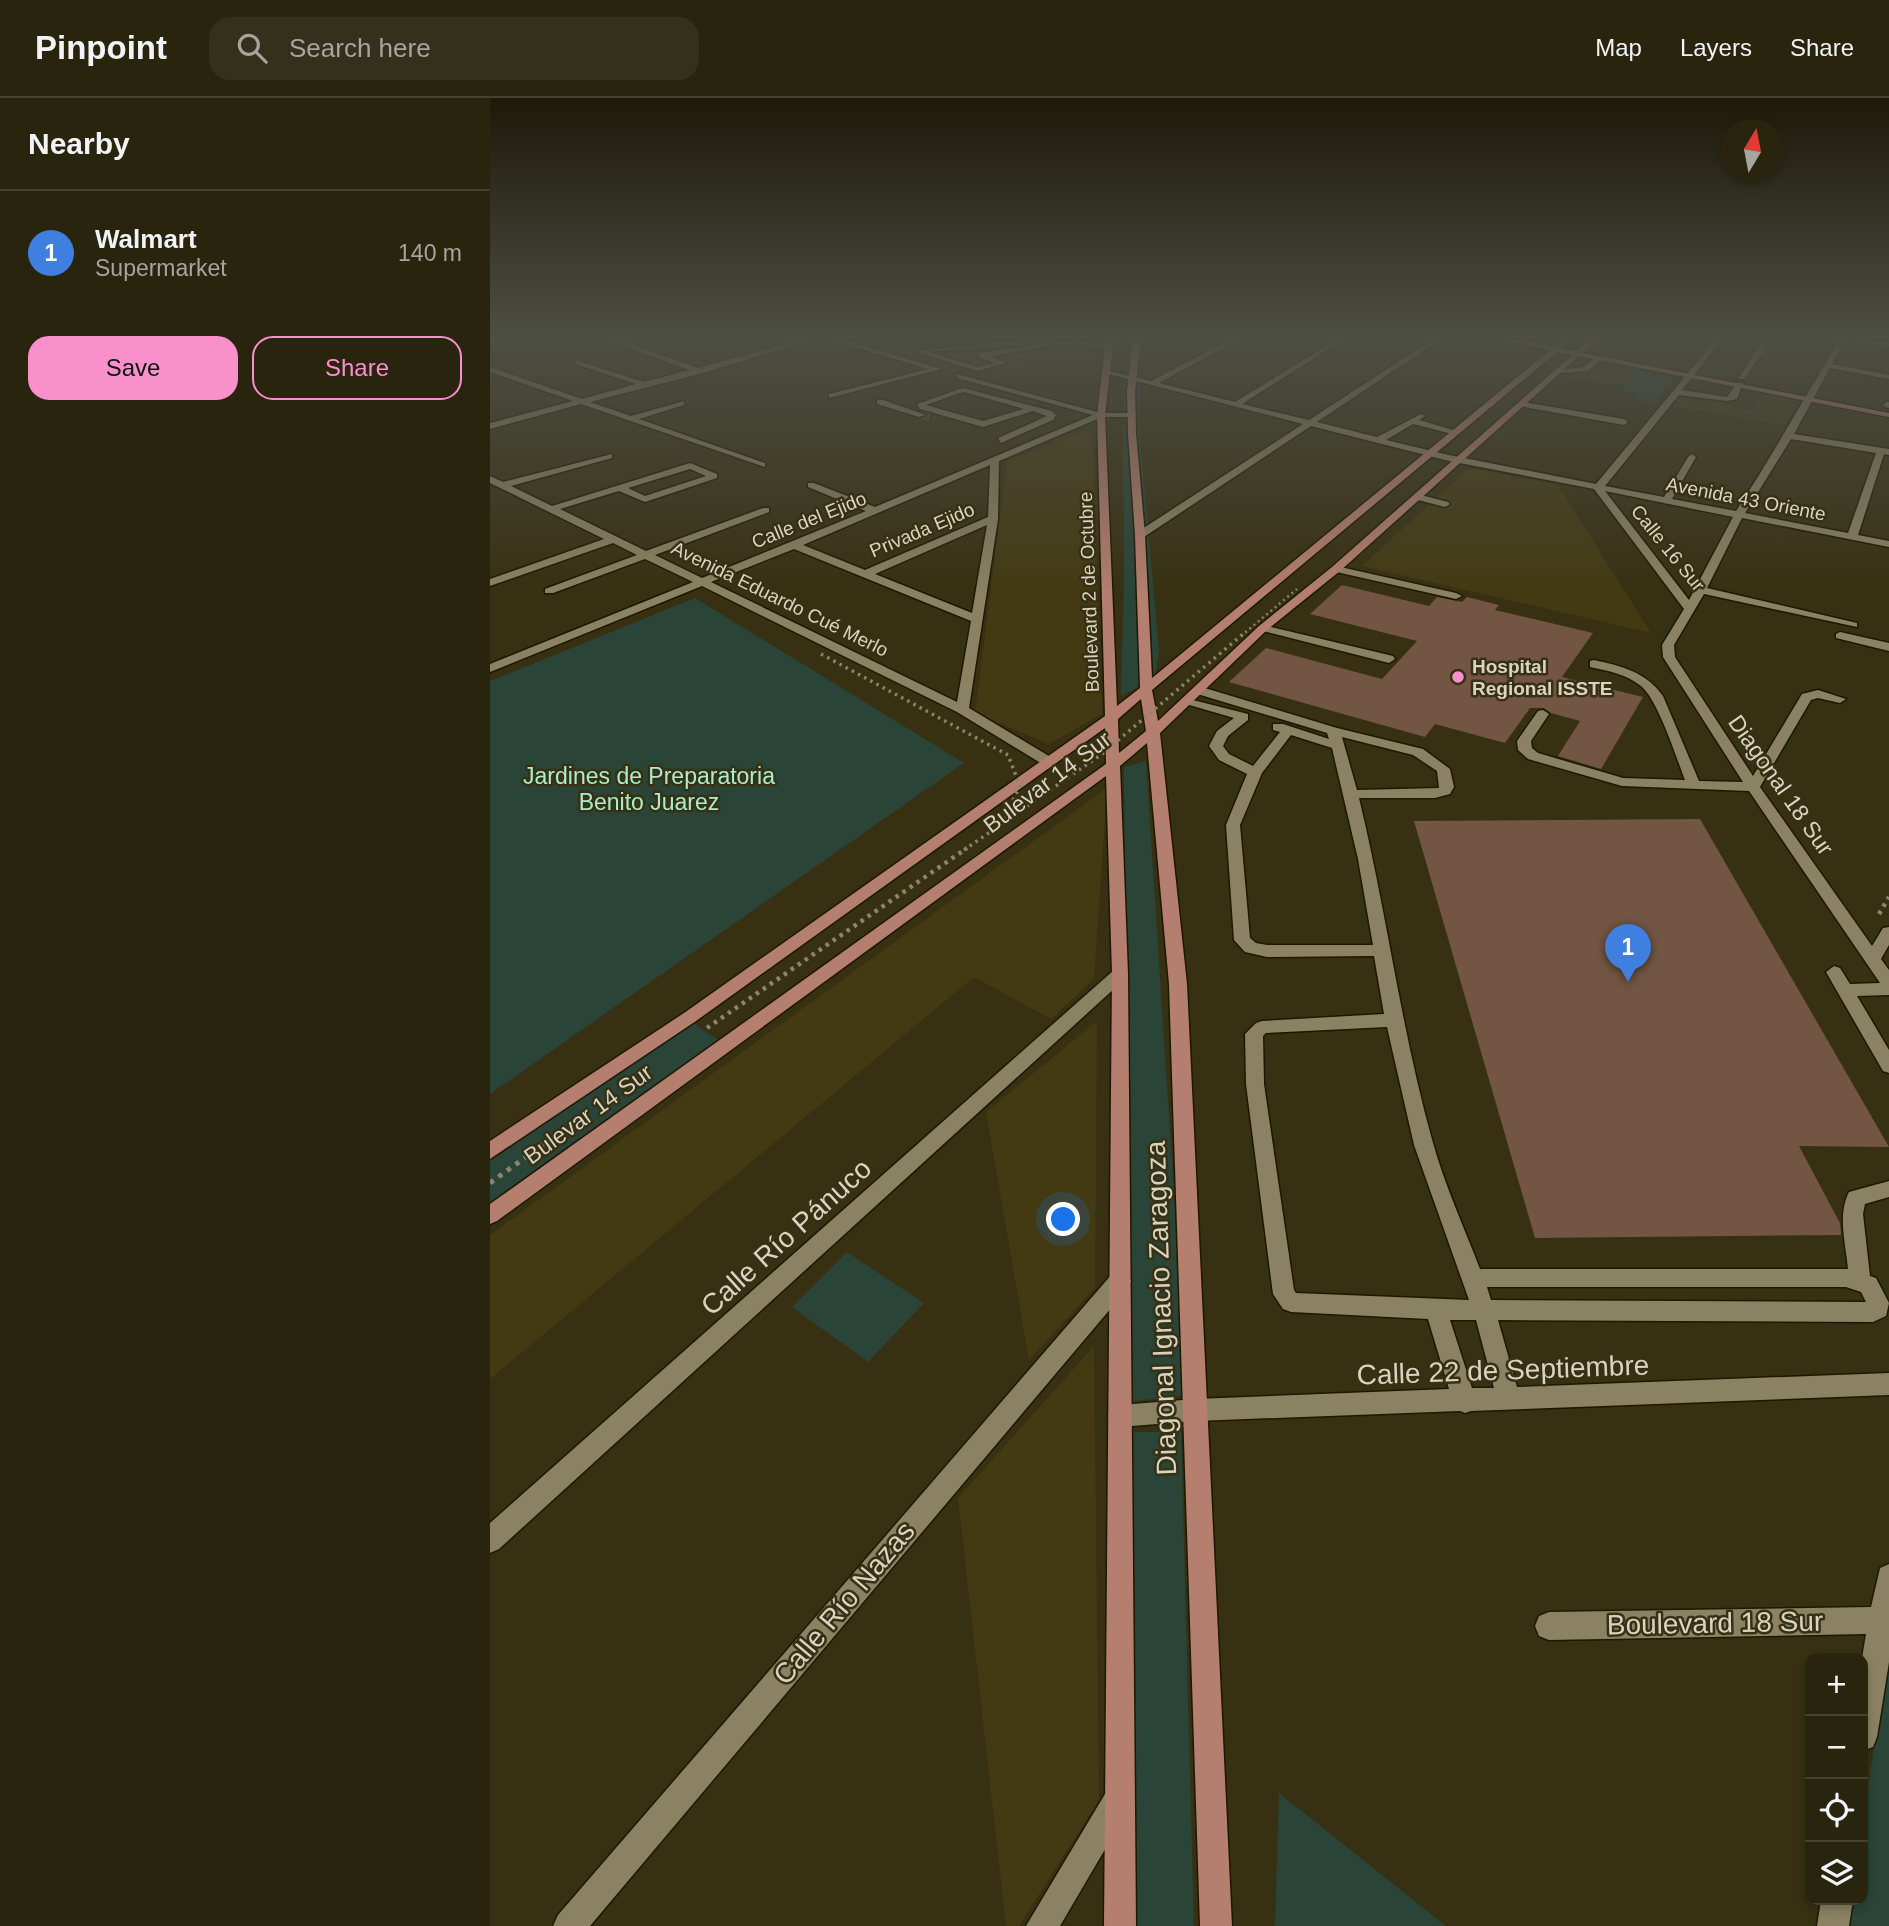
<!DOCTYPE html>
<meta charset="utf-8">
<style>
:root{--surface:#29240e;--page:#35301c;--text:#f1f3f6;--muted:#a5a49e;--line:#45412e;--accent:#f890cc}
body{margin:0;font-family:Helvetica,sans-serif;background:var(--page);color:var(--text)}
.controls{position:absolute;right:21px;bottom:21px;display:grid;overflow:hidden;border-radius:14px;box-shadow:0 4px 10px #0003}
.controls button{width:63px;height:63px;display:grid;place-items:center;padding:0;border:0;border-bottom:2px solid var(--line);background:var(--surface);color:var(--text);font:35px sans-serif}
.compass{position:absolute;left:1231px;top:21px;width:63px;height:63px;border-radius:50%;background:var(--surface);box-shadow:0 4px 10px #0003;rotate:10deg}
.you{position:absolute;left:574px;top:1122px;width:24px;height:24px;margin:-18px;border:5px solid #fff;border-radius:50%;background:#1a73e8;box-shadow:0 0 0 10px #1a73e833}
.badge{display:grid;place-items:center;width:46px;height:46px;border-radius:50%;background:var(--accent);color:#fff;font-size:23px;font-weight:700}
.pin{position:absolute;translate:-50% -58px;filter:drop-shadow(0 2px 4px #0008)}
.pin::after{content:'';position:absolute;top:37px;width:24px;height:21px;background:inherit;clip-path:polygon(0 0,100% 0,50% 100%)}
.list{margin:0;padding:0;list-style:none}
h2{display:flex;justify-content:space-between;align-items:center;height:91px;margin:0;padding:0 28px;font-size:30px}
h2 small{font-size:23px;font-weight:400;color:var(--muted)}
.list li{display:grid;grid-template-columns:46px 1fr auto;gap:21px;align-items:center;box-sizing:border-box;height:126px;padding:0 28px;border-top:2px solid var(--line)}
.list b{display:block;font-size:26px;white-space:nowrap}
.list p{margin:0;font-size:23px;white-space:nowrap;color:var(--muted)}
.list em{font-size:23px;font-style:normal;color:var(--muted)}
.actions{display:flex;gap:14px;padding:21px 28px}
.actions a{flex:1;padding:16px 0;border:2px solid var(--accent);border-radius:21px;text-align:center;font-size:24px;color:var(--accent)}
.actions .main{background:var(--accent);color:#111}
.icon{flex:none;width:38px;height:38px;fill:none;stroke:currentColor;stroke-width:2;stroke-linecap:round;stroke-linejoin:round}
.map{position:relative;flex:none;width:1399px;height:1828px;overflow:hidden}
header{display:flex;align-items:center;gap:42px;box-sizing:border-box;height:98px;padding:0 35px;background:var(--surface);border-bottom:2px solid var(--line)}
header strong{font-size:33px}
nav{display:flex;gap:38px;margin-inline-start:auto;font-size:24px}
.search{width:490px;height:63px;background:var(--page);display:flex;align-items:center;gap:18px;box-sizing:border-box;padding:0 24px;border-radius:21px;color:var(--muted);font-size:26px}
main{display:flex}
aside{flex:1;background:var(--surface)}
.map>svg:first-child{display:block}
.built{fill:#433a13}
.green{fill:#2a4438}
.building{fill:#725543}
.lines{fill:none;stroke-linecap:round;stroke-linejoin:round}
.minor-tunnel{stroke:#4f492d;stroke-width:8;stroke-dasharray:8 4.5;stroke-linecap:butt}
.minor-casing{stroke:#1e1800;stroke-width:3}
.major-casing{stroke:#1e1800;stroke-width:3}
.path-far1{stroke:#8a856e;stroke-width:4.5;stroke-dasharray:3.5 5;stroke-linecap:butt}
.path{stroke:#8a856e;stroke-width:5;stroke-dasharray:4.5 6;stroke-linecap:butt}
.minor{fill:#8a8262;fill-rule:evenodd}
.major{fill:#b47f6f;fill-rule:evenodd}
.path-bridge-far2{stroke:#8a856e;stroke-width:2.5;stroke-dasharray:2 3.5;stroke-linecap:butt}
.path-bridge-far1{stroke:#8a856e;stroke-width:3.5;stroke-dasharray:2.5 4.5;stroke-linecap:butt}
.path-bridge{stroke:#8a856e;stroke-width:4.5;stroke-dasharray:3.5 5;stroke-linecap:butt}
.poi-dot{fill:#f890cc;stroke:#373012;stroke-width:2.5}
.labels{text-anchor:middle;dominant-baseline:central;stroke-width:5;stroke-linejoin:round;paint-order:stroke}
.far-street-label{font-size:19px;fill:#d8d4c3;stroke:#373012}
.far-poi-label{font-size:19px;font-weight:bold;fill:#d8d4c3;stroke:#373012;text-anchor:start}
.park-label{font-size:23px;fill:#a8edcd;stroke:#373012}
.street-label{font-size:23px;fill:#d8d4c3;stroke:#373012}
.near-street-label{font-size:28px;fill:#d8d4c3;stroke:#373012}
</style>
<header>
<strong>Pinpoint</strong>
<div class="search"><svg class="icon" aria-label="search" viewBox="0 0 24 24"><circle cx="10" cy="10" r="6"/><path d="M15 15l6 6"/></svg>Search here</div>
<nav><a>Map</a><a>Layers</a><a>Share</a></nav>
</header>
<main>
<aside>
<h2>Nearby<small></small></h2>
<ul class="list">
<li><span class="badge" style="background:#3f7fe0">1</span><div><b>Walmart</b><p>Supermarket</p></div><em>140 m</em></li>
</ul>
<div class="actions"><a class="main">Save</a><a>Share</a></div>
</aside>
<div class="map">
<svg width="1399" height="1828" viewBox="0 0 1399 1828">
<rect width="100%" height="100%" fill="#373012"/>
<!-- built -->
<g class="built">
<path d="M394 241H607L606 259 484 275 375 244Z"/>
<path d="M1125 266 1144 270 1129 287 1078 280 1082 275 1119 274Z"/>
<path d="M1273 295 1308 301 1295 327 1184 308 1191 299 1240 307 1252 312H1266V305Z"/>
<path d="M602 330 612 616 559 646 485 615 517 364Z"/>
<path d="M979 370 1068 387 1161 535 872 468Z"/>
<path d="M617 690 604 881 561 921 484 879 0 1281V1137Z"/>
<path d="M607 923 605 1190 539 1262 496 1014Z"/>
<path d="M604 1248 609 1702 529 1828H516L468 1400Z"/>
</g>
<!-- green -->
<g class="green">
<path d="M638 241H653L649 320H633Z"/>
<path d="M1145 272 1178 278 1183 281 1163 305 1147 303 1148 296 1132 292V288Z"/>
<path d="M633 330H649L669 553 665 580 631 598 634 479Z"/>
<path d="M205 500 474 665 0 996V583Z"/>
<path d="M656 663 697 1297 638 1304 634 669Z"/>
<path d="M199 922 231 944 0 1106V1063Z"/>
<path d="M357 1154 434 1205 378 1264 302 1209Z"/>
<path d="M642 1334H691L704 1828H647Z"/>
<path d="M1399 1548V1828H1357L1361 1802H1373V1723Z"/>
<path d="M789 1695 956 1828H785Z"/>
</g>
<!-- building -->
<g class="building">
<path d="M852 487 939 508 947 499 972 504 977 499 1009 507 1005 512 1103 535 1072 579 1153 599 1111 671 1068 658 1090 623 1061 615 1054 610H1040L1015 645 945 626 935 639 739 584 776 550 892 581 927 543 820 516Z"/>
<path d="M1210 721 1399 1049 1309 1048 1350 1125 1351 1137 1045 1140 924 723Z"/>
</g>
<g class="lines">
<!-- minor-tunnel -->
<path class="minor-tunnel" d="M432 317 445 321"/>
<!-- minor casing -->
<g class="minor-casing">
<g id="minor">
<path d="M115 241H126L208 270 313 241H325L213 275 100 304 141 318 194 303V307L149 321 275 365V369L91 306 0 331V325L83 303 0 274V269L92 301 146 286 85 266V262L154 284 199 272Z"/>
<path d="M338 241H350L451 271 339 300V296L438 271Z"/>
<path d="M741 241H750L669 285 745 304 847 241H855L752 306 819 322 943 241H951L827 324 887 339 931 316 935 318 929 322 970 334 966 337 923 326 896 342 959 357 1106 386 1226 241H1233L1192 292 1237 299 1247 285H1253L1247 301 1238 303 1189 297 1115 388 1174 399 1198 359 1202 356 1206 359 1182 401 1246 413C1283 357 1315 298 1350 241H1357L1342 266 1399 277V281L1340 270 1304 336 1399 351V357L1394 356 1368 437 1399 443V449L1252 420 1217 490 1367 525V529L1214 496 1184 547 1185 559 1263 678 1312 596 1328 592 1356 601 1350 605 1328 600 1321 602 1270 689 1382 848 1393 830 1399 829V847L1391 861 1399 872V897L1367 898 1399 952V975L1393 973 1336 874 1344 868 1350 870 1360 886 1390 885 1259 693 1132 688 1038 661 1028 652 1027 643 1048 613 1053 612 1059 616 1041 643 1042 650 1048 655 1133 680 1195 682C1186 659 1168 602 1151 588 1136 576 1118 573 1100 569V563L1104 562C1132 568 1156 574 1173 598L1209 683 1253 684 1173 559 1172 547 1194 511 1104 391 959 363 821 328 654 439H646V435L813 326 611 274 615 272 661 283ZM1301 341 1386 355 1358 435 1255 415ZM1115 393 1243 419 1199 502Z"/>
<path d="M1362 241 1399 245V249L1365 243Z"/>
<path d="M539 242 623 247 619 249 569 247 501 258 516 265 487 273 423 253ZM539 246H548L489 255V259L504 265 487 269 439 254Z"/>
<path d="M1270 247 1277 249 1254 281H1248Z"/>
<path d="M1107 258 1114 260 1098 273 1070 275 1066 273 1093 269Z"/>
<path d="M467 276 611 315H643L647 317 643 319H612L509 363 508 421 479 610 564 661V667H554L467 614 212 488 0 574V566L203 484 155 461 63 495H55V491L147 457 123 445 0 488V481L114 441 0 385V378L13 384 122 356V360L21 388 62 408 200 365 227 376V380L155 404 129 393 70 411 156 453 273 410H279V414L165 457 212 480 376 413 318 389V385H324L385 409 603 317 467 280ZM500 367 498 419 375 472 313 447ZM200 371 216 378 155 398 138 390ZM497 427 482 515 385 476ZM304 451 481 523 467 604 221 484Z"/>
<path d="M473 290 562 313 566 317 563 322 511 345 508 340 557 318 543 313 493 329 430 311 427 306ZM473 294 478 295 534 311 493 323 436 307Z"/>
<path d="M387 302H393L436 317 429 319 387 306Z"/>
<path d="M1032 304 1134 321 1138 324 1134 327 1029 308Z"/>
<path d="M1396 304H1399V310L1393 308Z"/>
<path d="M927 396 958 404 960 406 955 409 924 401V397Z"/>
<path d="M846 468 966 495 972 498 966 501 842 473V469Z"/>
<path d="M773 527 903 558 905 561 899 565 769 532 767 530Z"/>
<path d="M1350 534 1399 545V553L1346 540V536Z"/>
<path d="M708 588 847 630 933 651 960 671 964 689 960 696 945 700H869C897 815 911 932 943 1045 955 1088 974 1129 990 1171H1358C1356 1147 1347 1117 1359 1094L1399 1083V1099L1375 1106 1373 1116 1380 1178 1386 1180 1399 1205 1396 1218 1383 1224 1008 1222 1027 1289 1399 1275V1297L981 1313 975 1315 970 1313 705 1323 630 1329 622 1326 618 1318 622 1310 630 1307 705 1301 959 1291 938 1221 801 1214 793 1211 783 1196 756 986 755 936 766 925 772 923 894 916 884 858 777 859 755 854 744 842 736 727 757 676 729 662 719 648 727 633 744 620 689 604 695 600 758 616V622L738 638 733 648 739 656 763 668 790 634 783 632V626H793L839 641 837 635 704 595 702 592ZM801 637 842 650 868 761 883 847H777L766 845 760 840 750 727 772 675ZM852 639 923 657 947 673 949 690 867 692ZM897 929 924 1047 979 1202 806 1195 804 1192 774 986 773 938 776 935ZM997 1189H1356L1371 1194 1376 1204 1001 1202ZM960 1222H986L1004 1290H982Z"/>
<path d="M630 870 638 876 636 880 9 1451 0 1455V1425L624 872Z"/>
<path d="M630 1174 638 1176 641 1183 638 1190 100 1828H63L68 1817 622 1176Z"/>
<path d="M1399 1466V1564L1387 1639 1383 1649 1373 1653 1372 1560 1376 1536 1059 1542 1049 1538 1045 1528 1049 1518 1059 1514 1381 1509 1390 1470Z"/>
<path d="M626 1692 637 1696 641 1707 570 1828H536L615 1696Z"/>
<path d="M1331 1802H1363L1359 1828H1327Z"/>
</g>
</g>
<!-- major casing -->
<g class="major-casing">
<path id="major" d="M616 241H624L615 317 627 608 650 590 645 437 638 335 637 293 643 241H651L645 293 646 335 655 437 662 580 1060 252 1010 241H1025L1064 249 1073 241H1081L1071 250 1086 253 1099 241H1107L1093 255 1399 315V319L1089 258 850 473 777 532 670 635 697 886 742 1828H710L679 886 657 645 630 668 638 876 646 1828H614L622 876 616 678 7 1123 0 1126V1106L616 666 615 630 206 923 0 1061V1043L194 915 615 618 607 317ZM1067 254 1082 257 842 469 769 528 668 623 662 592ZM651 601 656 633 629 655 628 621Z"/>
</g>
<!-- path-far1 -->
<path class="path-far1" d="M1389 816 1399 799"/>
<!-- path -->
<path class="path" d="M0 1085 65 1038"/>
<!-- minor -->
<use href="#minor" class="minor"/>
<!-- major -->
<use href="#major" class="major"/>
<!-- path-bridge-far2 -->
<path class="path-bridge-far2" d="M751 538 807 491"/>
<!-- path-bridge-far1 -->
<g class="path-bridge-far1">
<path d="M331 556 518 657 530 688 511 726"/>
<path d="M474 752 612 656 753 536"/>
</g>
<!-- path-bridge -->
<path class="path-bridge" d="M217 930 477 750"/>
</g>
<!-- sky -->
<linearGradient id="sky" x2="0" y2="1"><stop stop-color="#1e1a0a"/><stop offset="0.48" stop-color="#4d4e44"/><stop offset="1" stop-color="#4d4e44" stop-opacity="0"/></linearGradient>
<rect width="1399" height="497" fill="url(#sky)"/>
<!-- markers -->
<circle class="poi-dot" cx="968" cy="579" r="7"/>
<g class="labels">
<!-- far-street labels -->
<g class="far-street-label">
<text transform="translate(1256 401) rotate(11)">Avenida 43 Oriente</text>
<text transform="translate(319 422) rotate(-22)">Calle del Ejido</text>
<text transform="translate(432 432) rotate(-23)">Privada Ejido</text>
<text transform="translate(1178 450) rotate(51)">Calle 16 Sur</text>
<text transform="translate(599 494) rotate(-92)">Boulevard 2 de Octubre</text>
<text transform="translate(290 501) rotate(26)">Avenida Eduardo Cué Merlo</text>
</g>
<!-- far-poi labels -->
<g class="far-poi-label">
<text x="982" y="568">Hospital<tspan x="982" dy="22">Regional ISSTE</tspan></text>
</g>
<!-- park labels -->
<g class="park-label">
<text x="159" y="678">Jardines de Preparatoria<tspan x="159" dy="26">Benito Juarez</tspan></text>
</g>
<!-- street labels -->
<g class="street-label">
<text transform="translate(557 684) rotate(-37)">Bulevar 14 Sur</text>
<text transform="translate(1291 687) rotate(55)">Diagonal 18 Sur</text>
<text transform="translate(98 1016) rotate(-36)">Bulevar 14 Sur</text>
</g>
<!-- near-street labels -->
<g class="near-street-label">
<text transform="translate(296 1139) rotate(-42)">Calle Río Pánuco</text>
<text transform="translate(671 1210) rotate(-92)">Diagonal Ignacio Zaragoza</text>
<text transform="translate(1013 1272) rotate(-2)">Calle 22 de Septiembre</text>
<text transform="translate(354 1505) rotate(-50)">Calle Río Nazas</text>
<text transform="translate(1225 1525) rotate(-1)">Boulevard 18 Sur</text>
</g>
</g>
</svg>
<div class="controls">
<button>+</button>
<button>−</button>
<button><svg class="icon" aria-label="locate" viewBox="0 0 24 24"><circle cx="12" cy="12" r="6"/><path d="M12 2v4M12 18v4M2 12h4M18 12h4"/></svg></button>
<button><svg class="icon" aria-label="layers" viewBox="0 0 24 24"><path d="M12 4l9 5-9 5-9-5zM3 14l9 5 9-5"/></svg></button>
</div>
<svg class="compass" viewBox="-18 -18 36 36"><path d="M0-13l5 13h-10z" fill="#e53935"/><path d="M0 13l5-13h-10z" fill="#a5a49e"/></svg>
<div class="you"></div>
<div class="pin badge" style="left:1138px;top:884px;background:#3f7fe0">1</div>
</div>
</main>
